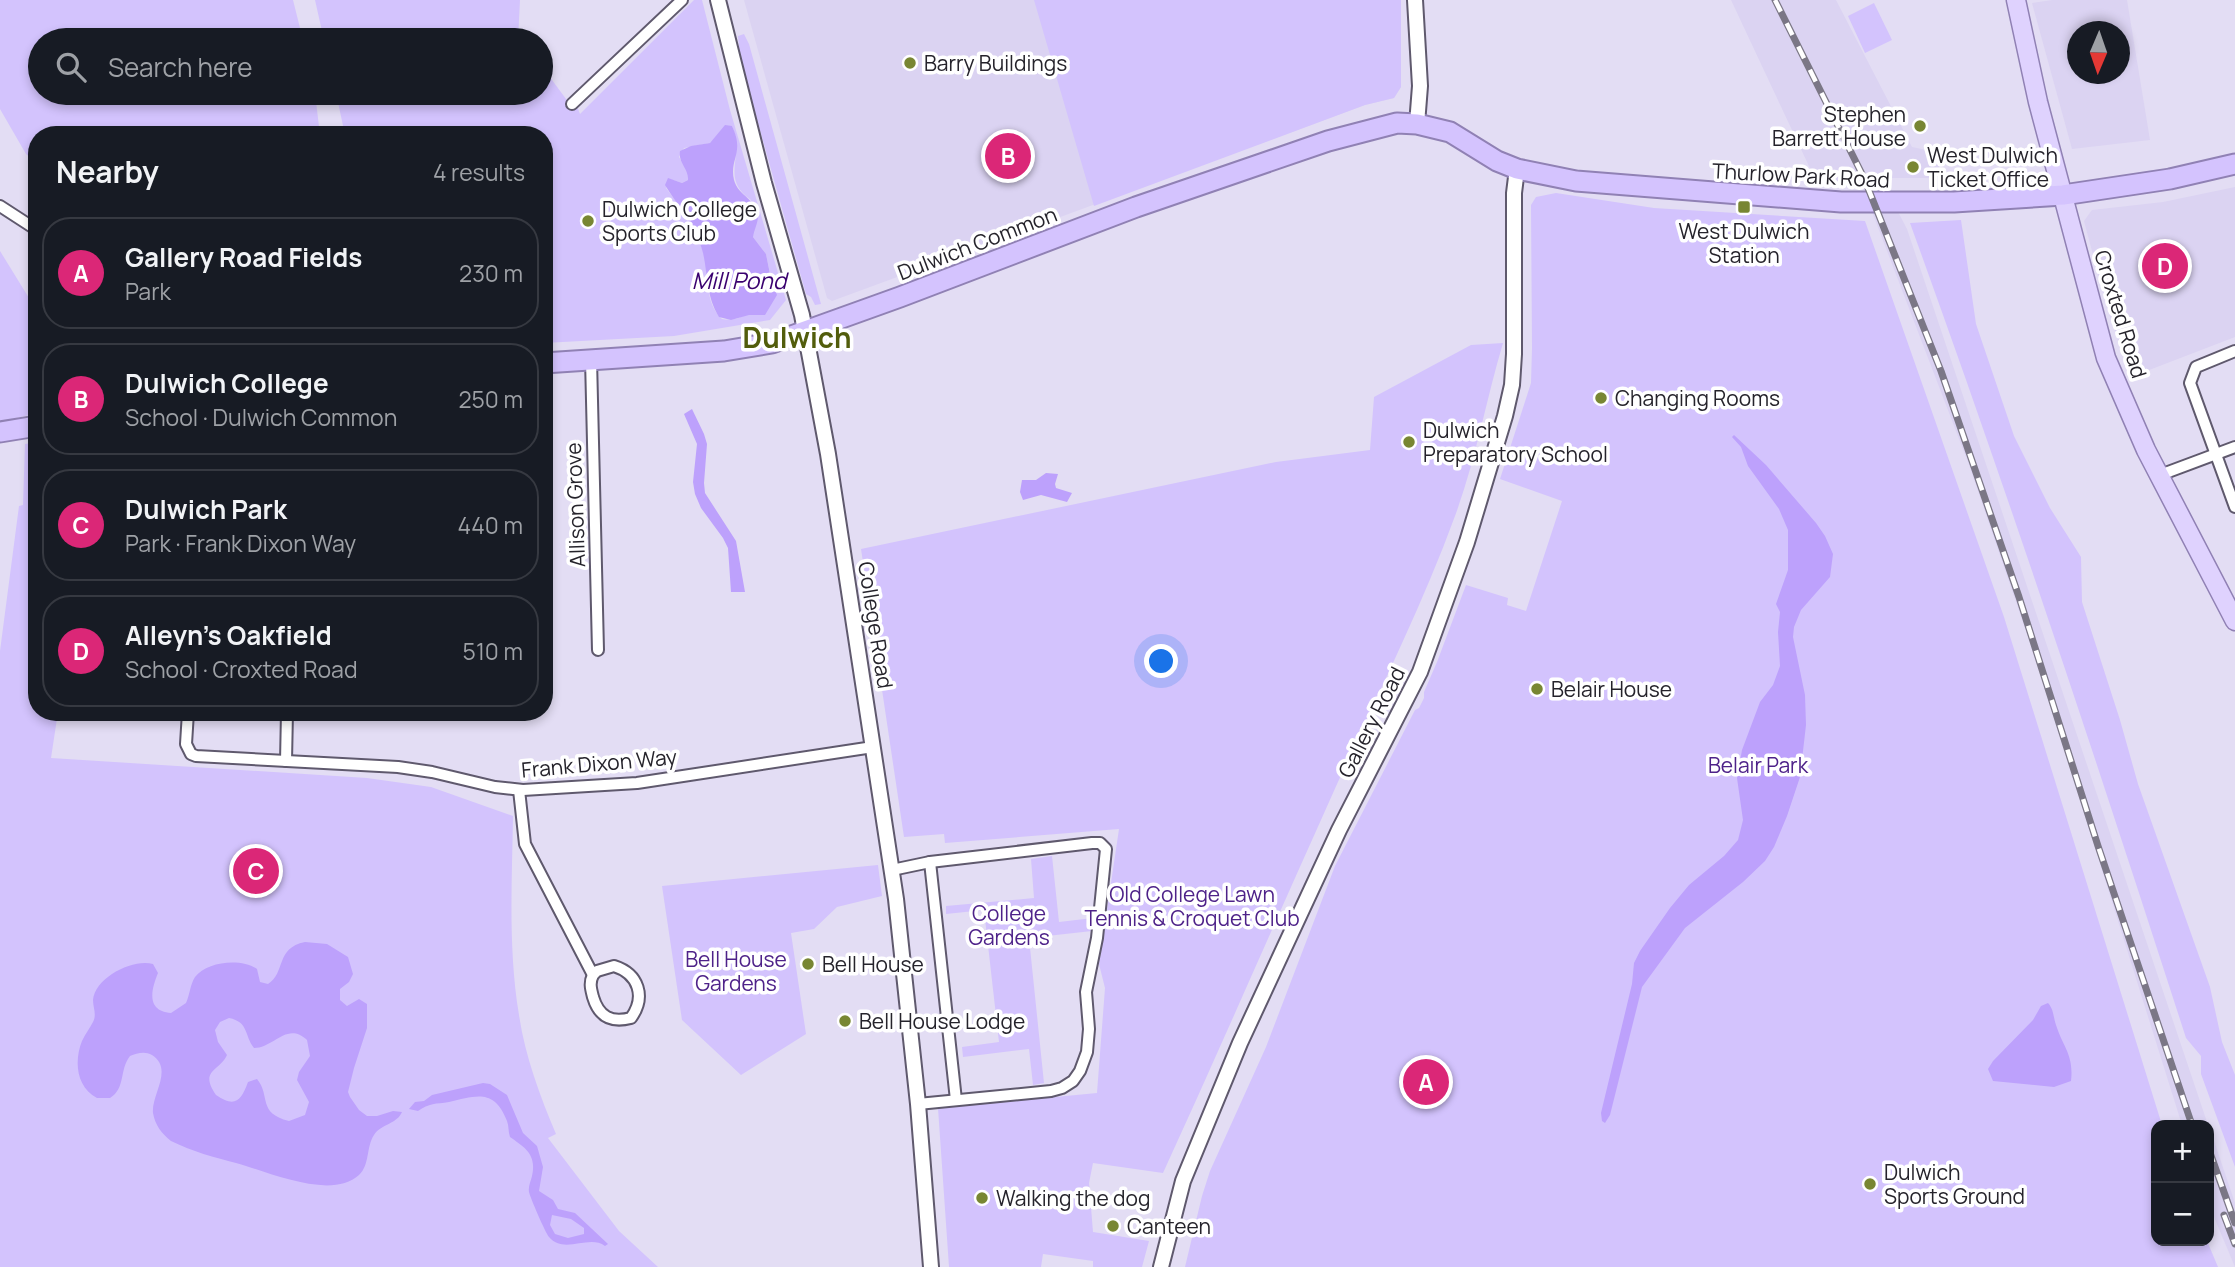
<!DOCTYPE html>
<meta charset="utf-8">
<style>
:root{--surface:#171b24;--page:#20242c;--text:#f1f3f6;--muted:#9ea1a6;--line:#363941;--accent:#db2777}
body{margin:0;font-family:Manrope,sans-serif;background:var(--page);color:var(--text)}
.controls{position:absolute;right:21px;bottom:21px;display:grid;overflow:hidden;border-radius:14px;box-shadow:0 4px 10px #0003}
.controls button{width:63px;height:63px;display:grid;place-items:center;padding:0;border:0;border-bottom:2px solid var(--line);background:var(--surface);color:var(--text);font:35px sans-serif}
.compass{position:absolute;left:2067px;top:21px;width:63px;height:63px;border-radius:50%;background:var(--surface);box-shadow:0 4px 10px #0003;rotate:182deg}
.you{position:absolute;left:1162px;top:662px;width:24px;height:24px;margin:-18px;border:5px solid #fff;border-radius:50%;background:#1a73e8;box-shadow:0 0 0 10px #1a73e833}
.badge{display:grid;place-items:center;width:46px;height:46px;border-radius:50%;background:var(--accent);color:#fff;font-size:23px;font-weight:700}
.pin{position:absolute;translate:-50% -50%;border:4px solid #fff;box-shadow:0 2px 7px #0006}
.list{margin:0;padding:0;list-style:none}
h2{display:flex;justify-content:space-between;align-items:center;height:91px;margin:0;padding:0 28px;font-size:30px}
h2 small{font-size:23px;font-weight:400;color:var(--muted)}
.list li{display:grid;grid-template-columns:46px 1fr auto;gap:21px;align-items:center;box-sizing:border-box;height:112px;margin:0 14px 14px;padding:0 14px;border:2px solid var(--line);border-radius:28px}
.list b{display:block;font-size:26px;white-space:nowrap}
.list p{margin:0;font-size:23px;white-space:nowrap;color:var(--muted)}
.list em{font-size:23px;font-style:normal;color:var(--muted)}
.icon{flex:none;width:38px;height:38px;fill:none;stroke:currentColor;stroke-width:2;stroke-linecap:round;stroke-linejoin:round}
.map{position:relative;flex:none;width:2235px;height:1267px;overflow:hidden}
.search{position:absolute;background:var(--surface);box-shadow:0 4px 10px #0003;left:28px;top:28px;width:525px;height:77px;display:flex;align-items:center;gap:18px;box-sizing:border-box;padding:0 24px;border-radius:38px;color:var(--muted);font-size:26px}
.panel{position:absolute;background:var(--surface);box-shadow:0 4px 10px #0003;left:28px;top:126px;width:525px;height:595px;border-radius:28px}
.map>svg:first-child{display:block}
.built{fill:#dbd3f2;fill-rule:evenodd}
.green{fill:#d3c3fd;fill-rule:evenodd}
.water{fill:#bda1fc;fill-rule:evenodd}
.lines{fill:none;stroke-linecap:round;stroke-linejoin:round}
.minor-casing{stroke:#5f596d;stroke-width:14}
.tertiary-casing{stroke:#5f596d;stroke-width:18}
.primary-casing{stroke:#9081b4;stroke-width:21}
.trunk-casing{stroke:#9081b4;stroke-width:23}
.minor{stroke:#fff;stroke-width:10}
.tertiary{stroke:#fff;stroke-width:14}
.primary{stroke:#dfd2fe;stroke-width:18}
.trunk{stroke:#d4c3fe;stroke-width:19}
.rail-casing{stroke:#7b7786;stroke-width:7}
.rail{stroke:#fff;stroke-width:4.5;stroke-dasharray:13;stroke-linecap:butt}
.poi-dot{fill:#788633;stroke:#fff;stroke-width:2.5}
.labels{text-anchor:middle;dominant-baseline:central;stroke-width:7;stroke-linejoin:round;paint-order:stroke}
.poi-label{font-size:21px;fill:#25232b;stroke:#fff;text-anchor:start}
.street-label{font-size:21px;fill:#25232b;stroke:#fff}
.park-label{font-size:21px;fill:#4e2289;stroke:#fff}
.water-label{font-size:23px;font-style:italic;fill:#39006f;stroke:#fff}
.district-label{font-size:28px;font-weight:bold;fill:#525d0c;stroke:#fff}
</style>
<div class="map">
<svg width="2235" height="1267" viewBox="0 0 2235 1267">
<rect width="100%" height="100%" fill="#e3ddf4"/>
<!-- built -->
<g class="built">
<path d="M744 0H1401V87L1394 98 1365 105 832 301 827 298Z"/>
<path d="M1731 0H1836L1912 147 1936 152 1941 175 1936 178H1892L1883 183 1907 229 2208 1125H2182L2039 669 1969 465 1861 183 1825 182 1815 179Z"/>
<path d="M2052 0H2127L2150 140 2072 149 2032 3ZM2078 32H2120V74H2078Z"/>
<path d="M2235 187V337L2131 377 2108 311 2084 221 2092 210 2163 202Z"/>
<path d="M2209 1126 2235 1203V1267L2209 1205Z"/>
</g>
<!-- green -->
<g class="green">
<path d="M0 0H293L303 40H40V93H315L320 135H37V163L26 154 0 109Z"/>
<path d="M315 0H520L518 40H324Z"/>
<path d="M694 0H702L730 110 786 300 770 320 674 336 544 343V135H345L336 93H541V65L566 99 578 109 580 114ZM732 126C746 155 719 178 751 200L753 237 766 254 772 283C758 303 748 323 722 319 703 301 710 273 703 251 696 229 680 206 666 188L673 180 682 183 688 180V172L679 157 684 148 710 143Z"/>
<path d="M1034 0H1401V87L1394 98 1365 105 1094 206Z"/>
<path d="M1874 3 1892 40 1865 53 1848 16Z"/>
<path d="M744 34 749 44 821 304 815 305 811 297 806 294 740 59 738 36Z"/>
<path d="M1556 193 1654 208 1865 221 2004 617 2162 1125H2156V1241H2207L2218 1267H1185L1202 1196 1210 1171 1266 1047 1335 866 1415 710 1419 708 1424 698V692L1437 662 1466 585 1508 598 1507 605 1526 611 1562 501 1500 479 1531 383 1532 348 1531 205 1536 197Z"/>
<path d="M1961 220 1976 324 2014 436 2050 508 2081 557 2082 602 2120 720 2138 784 2210 987 2222 1042 2235 1075V1167L2201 1074V1056L2186 1038C2098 765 2008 493 1910 223Z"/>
<path d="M0 251 37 311V413L0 422Z"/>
<path d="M1503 343C1486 400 1476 459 1455 516 1418 617 1368 713 1325 811 1271 931 1218 1053 1163 1173L1093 1163 1089 1183 1093 1232 1149 1241 1142 1267H1093V1261L1043 1254 1041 1267H949L938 1108 1097 1093 1105 988 1099 964 1119 829 945 843 944 834 904 837 861 549 1276 462 1370 450 1374 397 1471 345Z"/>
<path d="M37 442V712H58L51 758 367 778 431 787 513 816C512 882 508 949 519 1015 525 1056 540 1096 556 1134L548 1138 619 1231 658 1267H0V651L19 506 23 505 25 444Z"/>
<path d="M1052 856 1059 922 1093 918 1092 931 1029 938 1044 1083 1033 1085 1029 1049 963 1057 962 1047 999 1042 984 910 946 914V906L1034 898 1031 859Z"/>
<path d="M878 865 882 896 837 907 814 929 791 933 806 1034 741 1075 682 1020 662 886Z"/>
</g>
<!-- water -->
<g class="water">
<path d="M725 125 732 126C745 153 729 159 734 180 738 196 758 200 758 216 758 223 754 230 753 237L766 254 771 279 777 295 765 315H749L731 320 719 317C706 296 708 275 703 253 697 228 678 206 665 185L668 178 682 183 688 180C689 169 678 163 680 151L691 146 710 143Z"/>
<path d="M692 409 704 434 707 444 704 483 705 493 736 541 745 592H731L728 548 723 538 701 508 695 494 693 482 697 444 684 414Z"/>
<path d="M1734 435 1766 465 1816 523 1825 536 1833 554 1830 577 1801 610 1794 627 1793 637 1805 695 1806 725 1800 777 1787 816 1774 847 1765 861 1743 882 1685 928 1642 987 1610 1115 1605 1123 1602 1121 1601 1113 1632 984 1634 963 1640 951 1670 908 1689 885 1724 856 1738 840 1743 820 1737 778 1742 750 1760 702 1773 685 1780 666 1778 632 1780 612 1776 604 1788 570V530L1779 509 1748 466 1741 447 1732 437Z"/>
<path d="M1046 473 1058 474 1055 484 1056 488 1072 493 1067 502 1041 495 1023 500 1020 492 1022 480H1036Z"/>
<path d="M305 942 327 944 348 957 353 974 349 982 340 989V1000L347 1006 359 999 367 1004V1028L354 1068 348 1092 350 1097 359 1110 367 1116H377L393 1111 402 1112C397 1124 381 1124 374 1135 366 1147 370 1165 359 1175 331 1201 266 1171 236 1163 216 1158 191 1151 171 1141 162 1134 155 1125 153 1113 151 1095 174 1069 152 1055 145 1051 137 1053 130 1056 119 1070 126 1088 110 1098H97C76 1087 74 1061 82 1041 85 1034 90 1028 93 1022 97 1014 93 1008 93 1000 95 977 134 958 153 964L158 973C151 990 146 1011 171 1013L186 1003C190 994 190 985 195 977 207 961 242 958 257 969L260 982 268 984C286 973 275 948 305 942ZM229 1018C249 1022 244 1035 254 1048 274 1048 287 1021 307 1040L310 1056 299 1072 297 1080 309 1102 305 1115 289 1121C257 1113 271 1096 257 1079L248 1082C241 1101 235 1108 216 1095 199 1070 219 1072 227 1055L218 1042 215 1030 220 1022Z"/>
<path d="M2048 1003C2054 1010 2053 1016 2056 1025 2063 1047 2074 1055 2071 1081L2054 1087 1993 1081 1988 1069 1993 1061 2033 1020 2041 1006Z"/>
<path d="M483 1083 490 1084 507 1095 523 1133 537 1146 543 1167 539 1191 553 1200 558 1209 575 1213 608 1244 605 1246C589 1234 564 1255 549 1237 545 1232 530 1197 529 1192 528 1186 531 1181 532 1176 537 1154 524 1147 510 1137 508 1131 509 1126 507 1121 494 1088 476 1096 449 1102 436 1104 429 1103 418 1111L409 1109 415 1102 424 1101 432 1095ZM552 1215 571 1219 584 1228V1234L568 1238 555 1234 550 1225Z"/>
</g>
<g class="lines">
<!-- minor casing -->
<g class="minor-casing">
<g id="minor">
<path d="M572 104 682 0"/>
<path d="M0 206 37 230"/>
<path d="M2235 351 2196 367 2190 383 2235 507"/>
<path d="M591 359 598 650"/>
<path d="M2160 475 2235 447"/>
<path d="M188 712 186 744 191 754 196 756 398 767 432 772 495 787 523 790 637 783 873 747"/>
<path d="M286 761 287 712"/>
<path d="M519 790 525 844 593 975"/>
<path d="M930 862 956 1100"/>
<path d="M892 870 930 862 1092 843H1100L1106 849 1097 938 1086 992 1089 1029 1087 1052 1080 1071 1073 1081 1062 1088 1051 1091 918 1104"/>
<path d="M614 966C639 974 646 997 631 1018 611 1023 599 1017 593 997 591 989 589 983 593 975L597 971Z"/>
</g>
</g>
<!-- tertiary casing -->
<g class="tertiary-casing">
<g id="tertiary">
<path d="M718 0 764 183 802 315 828 454 896 899 918 1104 931 1267"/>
<path d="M1415 0 1420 86 1417 124"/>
<path d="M1161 1267 1183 1181 1240 1043 1339 830 1420 672 1467 542 1505 416 1512 385 1514 354V193L1517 169"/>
</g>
</g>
<!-- primary casing -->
<g class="primary-casing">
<path id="primary" d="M2016 0 2038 102 2106 358 2146 450 2235 621"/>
</g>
<!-- trunk casing -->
<g class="trunk-casing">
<g id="trunk">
<path d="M544 363 724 351 772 343 900 297 1136 207 1328 141 1397 123 1417 124 1450 132 1497 161 1517 169 1576 181 1841 202H1954L2063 195 2170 179 2235 164"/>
<path d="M0 432 37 426"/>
</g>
</g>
<!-- minor -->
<use href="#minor" class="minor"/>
<!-- tertiary -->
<use href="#tertiary" class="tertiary"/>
<!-- primary -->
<use href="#primary" class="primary"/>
<!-- trunk -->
<use href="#trunk" class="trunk"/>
<!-- rail casing -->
<g class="rail-casing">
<g id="rail">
<path d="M1775 0 1864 178 1941 371 2019 597 2098 846 2192 1125"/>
<path d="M2209 1150 2235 1223"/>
<path d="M2224 1215 2235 1244"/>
</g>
</g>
<!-- rail -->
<use href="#rail" class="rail"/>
</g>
<!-- markers -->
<g class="poi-dot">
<circle cx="910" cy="63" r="7"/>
<circle cx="1920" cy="126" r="7"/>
<circle cx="1913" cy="167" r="7"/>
<rect x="1737" y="200" width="14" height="14" rx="3.5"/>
<circle cx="588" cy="221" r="7"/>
<circle cx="1601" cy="398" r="7"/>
<circle cx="1409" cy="442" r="7"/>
<circle cx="1537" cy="689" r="7"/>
<circle cx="808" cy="964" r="7"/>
<circle cx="845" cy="1021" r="7"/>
<circle cx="1870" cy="1184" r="7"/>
<circle cx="982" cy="1198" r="7"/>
<circle cx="1113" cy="1226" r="7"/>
</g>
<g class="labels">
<!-- poi labels -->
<g class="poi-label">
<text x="924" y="63">Barry Buildings</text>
<text x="1906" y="114" text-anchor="end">Stephen<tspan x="1906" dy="24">Barrett House</tspan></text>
<text x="1927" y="155">West Dulwich<tspan x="1927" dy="24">Ticket Office</tspan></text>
<text x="602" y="209">Dulwich College<tspan x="602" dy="24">Sports Club</tspan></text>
<text x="1744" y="231" text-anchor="middle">West Dulwich<tspan x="1744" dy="24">Station</tspan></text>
<text x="1615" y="398">Changing Rooms</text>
<text x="1423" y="430">Dulwich<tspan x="1423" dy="24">Preparatory School</tspan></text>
<text x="1551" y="689">Belair House</text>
<text x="822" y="964">Bell House</text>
<text x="859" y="1021">Bell House Lodge</text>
<text x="1884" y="1172">Dulwich<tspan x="1884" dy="24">Sports Ground</tspan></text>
<text x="996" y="1198">Walking the dog</text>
<text x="1127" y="1226">Canteen</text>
</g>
<!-- street labels -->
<g class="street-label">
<text transform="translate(1801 175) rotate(3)">Thurlow Park Road</text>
<text transform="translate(977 243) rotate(-21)">Dulwich Common</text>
<text transform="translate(2121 314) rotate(73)">Croxted Road</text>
<text transform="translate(575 505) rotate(-92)">Allison Grove</text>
<text transform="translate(876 625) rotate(81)">College Road</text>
<text transform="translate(1371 722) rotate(-63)">Gallery Road</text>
<text transform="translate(599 763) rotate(-5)">Frank Dixon Way</text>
</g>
<!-- park labels -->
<g class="park-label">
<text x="1758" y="765">Belair Park</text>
<text x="1192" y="894">Old College Lawn<tspan x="1192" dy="24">Tennis &amp; Croquet Club</tspan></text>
<text x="1009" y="913">College<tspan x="1009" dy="24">Gardens</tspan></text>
<text x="736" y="959">Bell House<tspan x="736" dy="24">Gardens</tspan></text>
</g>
<!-- water labels -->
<g class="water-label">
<text x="739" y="280">Mill Pond</text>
</g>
<!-- district labels -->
<g class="district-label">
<text x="797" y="337">Dulwich</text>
</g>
</g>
</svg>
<div class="controls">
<button>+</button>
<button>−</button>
</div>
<svg class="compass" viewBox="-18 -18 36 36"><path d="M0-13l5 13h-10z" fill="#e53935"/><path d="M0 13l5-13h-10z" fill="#9ea1a6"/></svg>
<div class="you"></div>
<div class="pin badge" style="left:1426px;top:1082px">A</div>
<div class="pin badge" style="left:1008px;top:156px">B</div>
<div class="pin badge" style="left:256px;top:871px">C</div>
<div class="pin badge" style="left:2165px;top:266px">D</div>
<div class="search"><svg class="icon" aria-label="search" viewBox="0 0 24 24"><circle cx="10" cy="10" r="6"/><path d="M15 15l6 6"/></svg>Search here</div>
<section class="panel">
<h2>Nearby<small>4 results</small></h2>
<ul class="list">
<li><span class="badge">A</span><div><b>Gallery Road Fields</b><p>Park</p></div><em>230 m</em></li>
<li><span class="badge">B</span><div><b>Dulwich College</b><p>School · Dulwich Common</p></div><em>250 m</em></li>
<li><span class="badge">C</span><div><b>Dulwich Park</b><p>Park · Frank Dixon Way</p></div><em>440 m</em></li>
<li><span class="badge">D</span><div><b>Alleyn's Oakfield</b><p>School · Croxted Road</p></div><em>510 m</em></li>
</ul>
</section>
</div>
